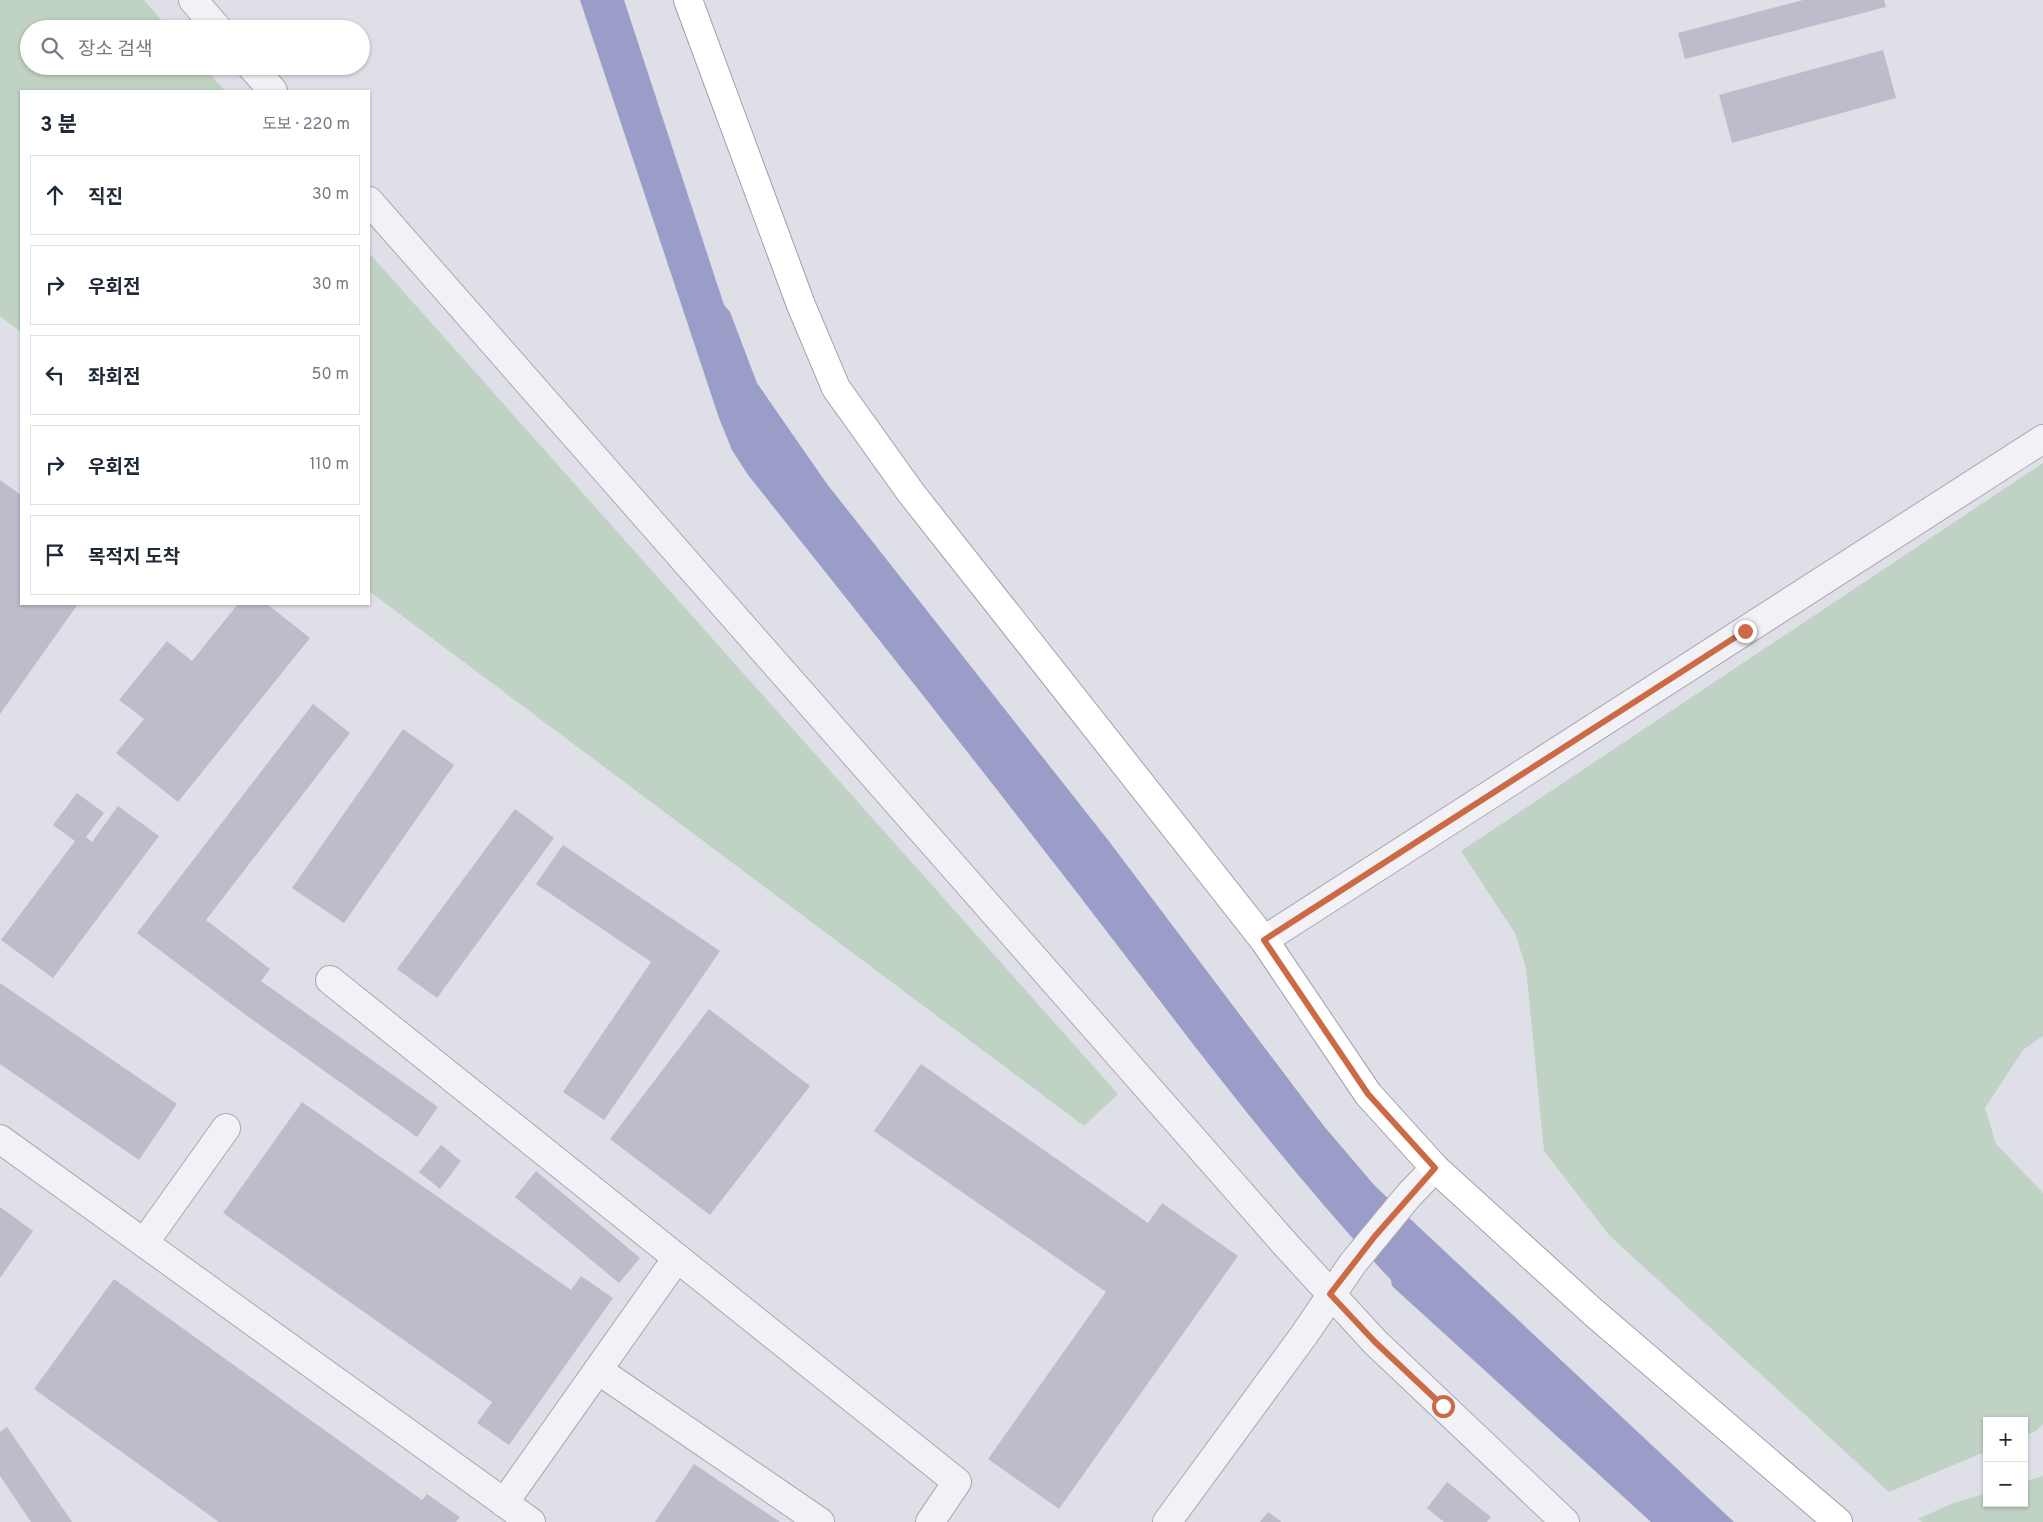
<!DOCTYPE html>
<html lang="ko">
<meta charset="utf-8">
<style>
:root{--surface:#fff;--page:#f6f6f7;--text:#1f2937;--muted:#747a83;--line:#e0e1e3}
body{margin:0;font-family:Overpass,"Noto Sans KR",sans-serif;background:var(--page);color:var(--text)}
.controls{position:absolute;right:15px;bottom:15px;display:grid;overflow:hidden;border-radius:0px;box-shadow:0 1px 4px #0004}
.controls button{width:45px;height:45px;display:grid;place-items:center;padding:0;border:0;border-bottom:1px solid var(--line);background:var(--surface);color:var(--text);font:25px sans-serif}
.stop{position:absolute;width:15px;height:15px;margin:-11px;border:4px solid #cc6a45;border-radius:50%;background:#fff}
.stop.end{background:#cc6a45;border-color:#fff;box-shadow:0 1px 5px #0008}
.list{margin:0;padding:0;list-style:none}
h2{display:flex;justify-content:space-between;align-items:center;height:65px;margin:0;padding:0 20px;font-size:21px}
h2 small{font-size:16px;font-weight:400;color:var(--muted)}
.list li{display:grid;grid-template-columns:32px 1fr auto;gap:15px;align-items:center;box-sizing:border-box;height:80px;margin:0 10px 10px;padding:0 10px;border:1px solid var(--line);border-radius:0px}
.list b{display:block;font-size:19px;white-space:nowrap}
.list em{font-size:16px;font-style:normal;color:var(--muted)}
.icon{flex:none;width:28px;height:28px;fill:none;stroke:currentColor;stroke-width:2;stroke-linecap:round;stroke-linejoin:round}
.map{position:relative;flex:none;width:2043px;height:1522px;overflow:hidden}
.search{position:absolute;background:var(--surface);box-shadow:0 1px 4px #0004;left:20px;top:20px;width:350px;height:55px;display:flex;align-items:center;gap:12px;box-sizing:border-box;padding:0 18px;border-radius:28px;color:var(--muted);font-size:19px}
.panel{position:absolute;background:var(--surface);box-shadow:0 1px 4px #0004;left:20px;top:90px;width:350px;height:515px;border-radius:0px}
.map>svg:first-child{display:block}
.green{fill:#c0d2c3}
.water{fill:#9a9dc7}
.building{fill:#bdbcca}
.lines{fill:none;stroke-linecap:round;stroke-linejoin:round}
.minor-casing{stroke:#a8a8b5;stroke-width:30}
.major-casing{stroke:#9f9eb3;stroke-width:30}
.minor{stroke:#f2f1f6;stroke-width:28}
.major{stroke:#fff;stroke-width:28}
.route{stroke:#cc6a45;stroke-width:6}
</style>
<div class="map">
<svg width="2043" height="1522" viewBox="0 0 2043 1522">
<rect width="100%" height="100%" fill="#dfdfe8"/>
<!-- green -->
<g class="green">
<path d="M0 0H144L169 29H29V66H203L225 91H21V332L0 316Z"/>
<path d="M369 253 1118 1094 1084 1126 369 591Z"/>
<path d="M2043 463V1036L2023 1050 1985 1108 1996 1144 2043 1193V1424L2036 1431 2024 1436V1421H1987V1451L1889 1492 1609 1235 1544 1151 1526 968 1515 933 1461 851Z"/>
<path d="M2043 1476V1522H1922L1918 1519 1951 1504 1987 1493V1503H2024V1482Z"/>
</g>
<!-- water -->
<path class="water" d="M580 0H624L724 305 730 312 757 383 827 484 1108 840 1323 1125 1375 1186 1734 1522H1651L1392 1286 1391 1280C1277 1159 1179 1025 1078 894 969 753 859 614 748 475L732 450 719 418Z"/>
<!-- building -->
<g class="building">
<path d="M1803 0H1884L1886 7 1685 59 1678 33Z"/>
<path d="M1883 50 1896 98 1732 143 1719 95Z"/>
<path d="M0 480 21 495V604H78L0 714Z"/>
<path d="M238 604H267L310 638 178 802 116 753 144 719 119 700 167 641 192 661Z"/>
<path d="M313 704 350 733 206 920 270 969 261 981 438 1107 417 1137 239 1010 137 933Z"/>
<path d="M403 729 454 765 344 923 292 888Z"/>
<path d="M77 793 104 813 86 837 92 842 118 806 159 836 53 978 1 940 75 841 53 825Z"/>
<path d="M515 809 554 838 437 998 397 969Z"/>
<path d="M563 845 720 951 604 1120 563 1092 651 962 536 884Z"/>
<path d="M0 983 177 1104 139 1160 0 1064Z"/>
<path d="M709 1009 810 1086 710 1215 610 1139Z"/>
<path d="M921 1064 1148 1223 1162 1203 1238 1256 1059 1509 988 1459 1106 1292 874 1131Z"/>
<path d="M302 1102 571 1290 581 1276 613 1298 509 1445 477 1423 492 1402 223 1213Z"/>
<path d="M441 1145 461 1161 440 1189 419 1172Z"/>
<path d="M536 1171 640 1258 619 1283 515 1197Z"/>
<path d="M0 1207 33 1231 0 1278Z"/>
<path d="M114 1279 422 1500 427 1494 460 1517 456 1522H219L34 1389Z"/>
<path d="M7 1427 72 1522H31L0 1476V1432Z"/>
<path d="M694 1464 780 1522H655Z"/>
<path d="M1447 1482 1491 1517 1487 1522H1444L1427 1508Z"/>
<path d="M1268 1512 1282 1522H1260Z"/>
</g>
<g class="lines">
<!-- minor casing -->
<g class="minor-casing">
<g id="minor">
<path d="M193 0 218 29"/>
<path d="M251 66 273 91"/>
<path d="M369 201 1286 1245 1375 1342 1565 1522"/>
<path d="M1264 940 2043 439"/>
<path d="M330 980 957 1482 930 1522"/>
<path d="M0 1139 531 1522"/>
<path d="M144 1243 226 1128"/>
<path d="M598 1370 820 1522"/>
<path d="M504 1503 677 1258"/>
<path d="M1167 1522 1304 1335 1353 1263 1409 1195 1435 1168"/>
</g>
</g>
<!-- major casing -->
<g class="major-casing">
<path id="major" d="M688 0 801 305 836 388 911 493 1264 940 1368 1094 1435 1168 1593 1312 1838 1522"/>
</g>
<!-- minor -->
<use href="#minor" class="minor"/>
<!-- major -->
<use href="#major" class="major"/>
</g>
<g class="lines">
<!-- route -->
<path class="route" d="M1443 1406 1375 1342 1330 1294 1375 1236 1435 1168 1368 1094 1264 940 1745 631"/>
</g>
</svg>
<div class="controls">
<button>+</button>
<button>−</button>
</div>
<div class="stop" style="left:1443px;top:1406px"></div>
<div class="stop end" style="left:1745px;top:631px"></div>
<div class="search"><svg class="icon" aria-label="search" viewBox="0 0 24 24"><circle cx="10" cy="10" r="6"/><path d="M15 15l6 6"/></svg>장소 검색</div>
<section class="panel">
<h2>3 분<small>도보 · 220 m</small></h2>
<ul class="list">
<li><svg class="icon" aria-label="ahead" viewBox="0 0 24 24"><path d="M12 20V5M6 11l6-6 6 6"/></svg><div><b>직진</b></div><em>30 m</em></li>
<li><svg class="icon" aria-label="right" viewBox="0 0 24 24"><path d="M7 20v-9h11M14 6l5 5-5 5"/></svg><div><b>우회전</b></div><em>30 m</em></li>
<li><svg class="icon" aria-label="left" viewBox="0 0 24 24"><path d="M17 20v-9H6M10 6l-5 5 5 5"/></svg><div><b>좌회전</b></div><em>50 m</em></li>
<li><svg class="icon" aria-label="right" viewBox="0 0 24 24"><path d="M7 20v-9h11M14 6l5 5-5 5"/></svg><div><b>우회전</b></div><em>110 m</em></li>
<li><svg class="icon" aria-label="arrive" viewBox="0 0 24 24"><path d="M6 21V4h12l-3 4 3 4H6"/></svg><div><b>목적지 도착</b></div></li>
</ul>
</section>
</div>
